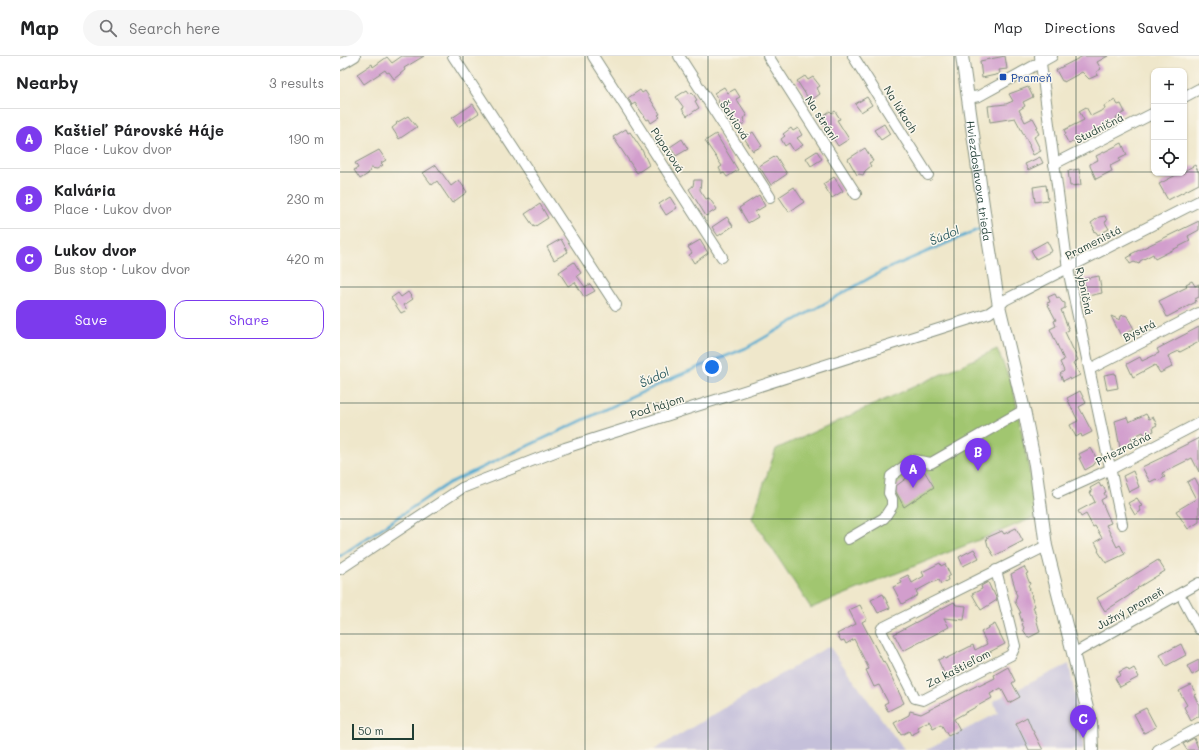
<!DOCTYPE html>
<meta charset="utf-8">
<style>
:root{--surface:#fff;--page:#f6f6f6;--text:#202124;--muted:#757577;--line:#e0e0e0;--accent:#7c3aed}
body{margin:0;font-family:Mali,sans-serif;background:var(--page);color:var(--text)}
.controls{position:absolute;right:12px;top:12px;display:grid;overflow:hidden;border-radius:8px;box-shadow:0 1px 3px #0004}
.controls button{width:36px;height:36px;display:grid;place-items:center;padding:0;border:0;border-bottom:1px solid var(--line);background:var(--surface);color:var(--text);font:20px sans-serif}
.scale{position:absolute;left:12px;bottom:10px;width:62px;box-sizing:border-box;padding-left:4px;border:2px solid #1f3d34;border-top:0;font-size:11px;line-height:14px;white-space:nowrap;color:#1f3d34;-webkit-text-stroke:3px #fbf7ec;paint-order:stroke}
.you{position:absolute;left:372px;top:311px;width:14px;height:14px;margin:-10px;border:3px solid #fff;border-radius:50%;background:#1a73e8;box-shadow:0 0 0 6px #1a73e833}
.badge{display:grid;place-items:center;width:26px;height:26px;border-radius:50%;background:var(--accent);color:#fff;font-size:13px;font-weight:700}
.pin{position:absolute;translate:-50% -33px;filter:drop-shadow(0 1px 2px #0008)}
.pin::after{content:'';position:absolute;top:21px;width:14px;height:12px;background:inherit;clip-path:polygon(0 0,100% 0,50% 100%)}
.list{margin:0;padding:0;list-style:none}
h2{display:flex;justify-content:space-between;align-items:center;height:52px;margin:0;padding:0 16px;font-size:17px}
h2 small{font-size:13px;font-weight:400;color:var(--muted)}
.list li{display:grid;grid-template-columns:26px 1fr auto;gap:12px;align-items:center;box-sizing:border-box;height:60px;padding:0 16px;border-top:1px solid var(--line)}
.list b{display:block;font-size:15px;white-space:nowrap}
.list p{margin:0;font-size:13px;white-space:nowrap;color:var(--muted)}
.list em{font-size:13px;font-style:normal;color:var(--muted)}
.actions{display:flex;gap:8px;padding:12px 16px}
.actions a{flex:1;padding:9px 0;border:1px solid var(--accent);border-radius:12px;text-align:center;font-size:14px;color:var(--accent)}
.actions .main{background:var(--accent);color:#fff}
.icon{flex:none;width:22px;height:22px;fill:none;stroke:currentColor;stroke-width:2;stroke-linecap:round;stroke-linejoin:round}
.map{position:relative;flex:none;width:859px;height:694px;overflow:hidden}
header{display:flex;align-items:center;gap:24px;box-sizing:border-box;height:56px;padding:0 20px;background:var(--surface);border-bottom:1px solid var(--line)}
header strong{font-size:19px}
nav{display:flex;gap:22px;margin-inline-start:auto;font-size:14px}
.search{width:280px;height:36px;background:var(--page);display:flex;align-items:center;gap:10px;box-sizing:border-box;padding:0 14px;border-radius:22px;color:var(--muted);font-size:15px}
main{display:flex}
aside{flex:1;background:var(--surface)}
.map>svg:first-child{display:block}
.industrial{fill:#c5c0da}
.green{fill:#a1c670;stroke:#608252}
.lines{fill:none;stroke-linecap:round;stroke-linejoin:round}
.stream{stroke:#54aad0;stroke-width:2.5}
.building{fill:#d29ecd}
.minor-casing{stroke:#879280;stroke-width:12}
.tertiary-casing{stroke:#879280;stroke-width:14}
.minor{stroke:#fff;stroke-width:10}
.tertiary{stroke:#fff;stroke-width:12}
.grid{fill:none;stroke:#1f3d34;stroke-width:1;stroke-opacity:0.55}
.transit-dot{fill:#1a4fb4;stroke:#fbf7ec;stroke-width:1.5}
.labels{text-anchor:middle;dominant-baseline:central;stroke-width:3;stroke-linejoin:round;paint-order:stroke}
.transit-label{font-size:11px;fill:#164399;stroke:#fbf7ec;text-anchor:start}
.street-label{font-size:11px;fill:#1f3d34;stroke:#fbf7ec}
.water-label{font-size:12px;font-style:italic;fill:#2f5e63;stroke:#fbf7ec}
</style>
<header>
<strong>Map</strong>
<div class="search"><svg class="icon" aria-label="search" viewBox="0 0 24 24"><circle cx="10" cy="10" r="6"/><path d="M15 15l6 6"/></svg>Search here</div>
<nav><a>Map</a><a>Directions</a><a>Saved</a></nav>
</header>
<main>
<aside>
<h2>Nearby<small>3 results</small></h2>
<ul class="list">
<li><span class="badge">A</span><div><b>Kaštieľ Párovské Háje</b><p>Place · Lukov dvor</p></div><em>190 m</em></li>
<li><span class="badge">B</span><div><b>Kalvária</b><p>Place · Lukov dvor</p></div><em>230 m</em></li>
<li><span class="badge">C</span><div><b>Lukov dvor</b><p>Bus stop · Lukov dvor</p></div><em>420 m</em></li>
</ul>
<div class="actions"><a class="main">Save</a><a>Share</a></div>
</aside>
<div class="map">
<svg width="859" height="694" viewBox="0 0 859 694">
<rect width="100%" height="100%" fill="#fbf7ec"/>
<filter id="ink" filterUnits="userSpaceOnUse"><feTurbulence type="fractalNoise" baseFrequency=".025" numOctaves="2"/><feDisplacementMap in="SourceGraphic" scale="8" xChannelSelector="R" yChannelSelector="G"/><feConvolveMatrix kernelMatrix="1 2 1 2 8 2 1 2 1" color-interpolation-filters="sRGB"/></filter>
<filter id="wash" filterUnits="userSpaceOnUse"><feTurbulence type="fractalNoise" baseFrequency=".012" numOctaves="4" result="noise"/><feDisplacementMap in="SourceGraphic" scale="16" xChannelSelector="R" yChannelSelector="G"/><feGaussianBlur stdDeviation="0.9" result="paint"/><feColorMatrix in="noise" values="0 0 0 0 0 0 0 0 0 0 0 0 0 0 0 0 0 1.4 0 .05"/><feComposite in="paint" operator="in"/></filter>
<g filter="url(#wash)">
<rect width="100%" height="100%" fill="#efe7cb"/>
<!-- industrial -->
<g class="industrial">
<path d="M489 590 564 694H314Z"/>
<path d="M729 608 743 681V694H585L658 657 653 645Z"/>
</g>
<!-- green -->
<path class="green" d="M657 293 673 331 698 460 471 552 412 462 436 393Z"/>
<g class="lines">
<!-- stream -->
<path class="stream" d="M0 500 109 427 337 320 406 292 542 215 642 172"/>
</g>
<g id="blocks">
<!-- building -->
<g class="building">
<path d="M62 0H84L64 12 65 14 54 23 49 16 47 17 45 14 24 28 17 18 32 8 33 11 47 1 52 7Z"/>
<path d="M665 0 667 13 659 14 660 18 642 22 640 5Z"/>
<path d="M743 0H768L757 6 761 13 756 16 758 19 749 23 742 16 724 26V25H722L716 14Z"/>
<path d="M465 20 468 24 473 21 480 30 477 32 480 38 470 45 457 25Z"/>
<path d="M384 31 388 37 395 33 400 41 396 43 407 60 403 62 405 67 396 72 383 51 382 52 378 46 379 45 374 37Z"/>
<path d="M688 31 693 41 683 46 685 50 679 54 685 66 693 62 698 71 696 72 699 78 694 81 701 95 693 99 689 90H690L675 62 650 66 648 50 666 48 673 45 669 38Z"/>
<path d="M300 34 302 37 305 35 320 58 318 59 320 61 311 67 309 63 307 64 295 47 292 49 288 42Z"/>
<path d="M347 34 350 38 352 36 357 44 355 45 359 52 347 60 342 53 344 52 336 41Z"/>
<path d="M527 41 532 49 521 56 515 48Z"/>
<path d="M775 44 778 49 781 48 785 56 776 61 777 63 737 84 736 83V84L729 88 724 79 726 78 724 74 744 64 739 55 746 51 751 60 765 53 764 50Z"/>
<path d="M133 48 139 57 118 71 112 62Z"/>
<path d="M490 55 492 57 495 55 500 63 497 64 509 83 498 90 480 62Z"/>
<path d="M68 60 77 71 59 83 52 72 57 68 56 67Z"/>
<path d="M544 68 550 78 541 84 534 74Z"/>
<path d="M451 72 453 75 458 72 462 79 457 82 463 89 454 95 449 87 445 90 441 83 445 80 443 78Z"/>
<path d="M286 73 288 77 290 76 302 94 309 109 297 117 273 81Z"/>
<path d="M413 76 422 90 413 95 404 82Z"/>
<path d="M376 78 398 114 387 121 384 117 382 118 379 112 382 110 365 85Z"/>
<path d="M342 83 348 93 336 100 330 91Z"/>
<path d="M782 87 787 99 779 103 780 105 770 110 772 115 756 123 750 110V108L758 104 756 100Z"/>
<path d="M525 92 533 105 529 107 531 110 525 115 523 119 519 118 517 119 508 103Z"/>
<path d="M39 94 46 104 41 107 43 109 37 113 31 112 28 118 20 123 14 114 18 112 15 107Z"/>
<path d="M477 95 482 103 471 110 466 102Z"/>
<path d="M436 100 447 118 431 129 419 110Z"/>
<path d="M700 101 703 107 688 114 685 108Z"/>
<path d="M96 109 111 130 119 124 127 136 112 147 97 125 92 129 83 117Z"/>
<path d="M855 109 859 117V128L828 144 819 128 840 117H844V115Z"/>
<path d="M739 113 741 129 730 130 728 115Z"/>
<path d="M494 121 503 135 492 142 483 128Z"/>
<path d="M354 124H361L360 134 366 143 369 142 377 153 366 160 349 133 353 130Z"/>
<path d="M706 129 708 144 695 146 693 131Z"/>
<path d="M454 131 464 146 449 156 439 141Z"/>
<path d="M419 139 425 150 415 156 418 161 408 167 399 152Z"/>
<path d="M330 141 337 152 326 159 319 148Z"/>
<path d="M200 148 208 162 194 171 185 158Z"/>
<path d="M765 160 767 165 765 166 769 173 758 179 756 176 753 175 754 172 751 167 759 161Z"/>
<path d="M387 161 393 170 378 180 372 171Z"/>
<path d="M859 165V174L848 180 850 185 815 203 813 198 800 205 799 208 794 206 790 208 787 202 792 199 791 198Z"/>
<path d="M221 183 228 196 214 204 207 191Z"/>
<path d="M360 184 368 197 354 207 349 199 352 197 348 191Z"/>
<path d="M707 185 712 195 696 203 691 194Z"/>
<path d="M234 206 241 217 237 220 245 231 250 228 255 235 244 241 235 226 228 230 219 216Z"/>
<path d="M759 220 762 237 748 240 743 223Z"/>
<path d="M852 225 855 230 859 228V241L855 243 856 246 827 261 819 245 847 231 846 228Z"/>
<path d="M68 236 73 243 64 249 67 254 61 257 51 242 58 237 61 241Z"/>
<path d="M715 238 717 242 719 241 722 246 725 247V252L721 254 729 274 725 276 738 304 733 307 740 319 730 324 729 322 723 325 720 318 724 315 720 306 724 304 710 273 716 270 714 265 716 264 707 247 710 246 708 241Z"/>
<path d="M784 259 787 260 794 273 781 280 771 260 780 264 781 260Z"/>
<path d="M859 271V286L840 296 839 295 828 300 832 311 820 317 815 309 793 321 787 308 800 301 802 305 819 297 817 293Z"/>
<path d="M775 317 778 332 767 334 764 319Z"/>
<path d="M740 335 746 347 739 351 752 376 742 381 741 378 736 381 730 369 738 365 727 342Z"/>
<path d="M806 358 809 363 813 361 817 369 813 371 814 375 805 379 803 376 791 382 793 385 780 392 775 365 787 361 789 366Z"/>
<path d="M859 382V416L852 402 822 417 825 421 818 425 816 423 810 426 802 411 823 401V400Z"/>
<path d="M751 392 758 405 754 408V409L745 414 739 402H741L739 398Z"/>
<path d="M583 413 594 431 564 451 556 436V430L572 418V419Z"/>
<path d="M793 415 799 431 789 436 783 420Z"/>
<path d="M855 422 859 430V466L848 473 836 455 856 443 847 426Z"/>
<path d="M759 427 761 431 763 430 766 436 764 437 766 441 761 444 771 467 766 469 777 491 780 489 785 498 766 507 758 495 759 494 755 486 762 482 755 470 753 471 746 458 741 461 738 455 755 446 750 436H752L750 432Z"/>
<path d="M797 442 802 450 799 451 801 455 795 459 788 447Z"/>
<path d="M676 472 683 485 654 500 648 490 646 482 662 475 664 478Z"/>
<path d="M634 493 639 502 623 510 619 501Z"/>
<path d="M818 504 825 515 797 532 798 533 790 538V539L765 555 757 542Z"/>
<path d="M600 507 601 510 605 508 610 519 607 521 608 524 601 528 599 524 591 527 576 535 578 539 562 548 553 531 562 527 560 523 568 519 572 527 584 520 582 516Z"/>
<path d="M684 511 688 517 686 518 690 528 688 529 690 533H689L692 539 691 540 695 550 693 551 695 555H694L697 561 696 562 700 576 688 582 683 573 684 572 682 568H683L679 557H681L675 546 677 539 675 536 676 535 671 518Z"/>
<path d="M648 526 652 535H653L657 544 641 554 632 538 642 533 641 530Z"/>
<path d="M543 538 550 552 538 557 531 544Z"/>
<path d="M614 546 616 549 626 550 624 564 604 562 609 571 563 595 554 578Z"/>
<path d="M520 549 527 563 522 566 543 606 544 605 564 647 548 655 544 648 548 646 539 629 534 631 526 614 529 613 514 583 506 588 504 584 501 585 497 578 516 568 509 554Z"/>
<path d="M655 568 665 588 615 614 616 616 610 619 609 617 605 619 598 604 604 601 605 603 633 589 635 594 647 588 641 576Z"/>
<path d="M841 588 846 599 826 610 820 599Z"/>
<path d="M859 604V615L852 619 847 610Z"/>
<path d="M668 611 675 625 672 627 680 641 669 647 661 632 650 638 652 642 614 663 620 674 608 680 601 668 593 672 589 665 577 671 579 675 571 679 569 675 561 679 554 667 569 659 570 655 581 658 638 629 639 630 655 622 654 619Z"/>
<path d="M787 612 789 615 794 612 799 621 780 631 775 622 781 619 779 616Z"/>
<path d="M851 629 856 638 854 639 859 649V660L851 665 844 651 847 649 839 635Z"/>
<path d="M806 652 816 671 804 677 794 658Z"/>
<path d="M687 661 691 671 703 694H689L676 667Z"/>
<path d="M854 682 859 694H847L843 688Z"/>
</g>
</g>
</g>
<g filter="url(#ink)">
<use href="#blocks" fill-opacity="0" stroke="#879280" stroke-width="1"/>
<g class="lines">
<!-- minor casing -->
<g class="minor-casing">
<g id="minor">
<path d="M113 0 276 249"/>
<path d="M253 0 382 201"/>
<path d="M339 0 430 141"/>
<path d="M428 0 516 138"/>
<path d="M513 0 588 119"/>
<path d="M700 0 728 213 782 468"/>
<path d="M0 9 15 0"/>
<path d="M844 41 859 33"/>
<path d="M628 42 639 40 712 0"/>
<path d="M714 108 814 57"/>
<path d="M750 313 859 257"/>
<path d="M718 437 771 413 859 367"/>
<path d="M508 483 544 462 552 450V443L549 437 551 420 573 404 591 407 684 354"/>
<path d="M0 513 122 432 225 392 649 257 659 250 665 244 859 145"/>
<path d="M656 514 675 590 671 599 583 644 575 642 541 575 542 572 706 490"/>
<path d="M844 545 859 573"/>
<path d="M733 598 859 527"/>
<path d="M818 694 859 672"/>
</g>
</g>
<!-- tertiary casing -->
<g class="tertiary-casing">
<g id="tertiary">
<path id="s1" d="M622 0 646 170 659 250 684 354 695 409 706 490 751 668 752 694"/>
</g>
</g>
<!-- minor -->
<use href="#minor" class="minor"/>
<!-- tertiary -->
<use href="#tertiary" class="tertiary"/>
</g>
</g>
<!-- grid -->
<path class="grid" d="M123 0V694M245 0V694M368 0V694M491 0V694M614 0V694M736 0V694M0 116H814M844 116H859M0 231H859M0 347H859M0 463H859M0 578H859"/>
<!-- markers -->
<rect class="transit-dot" x="659" y="17" width="8" height="8" rx="2"/>
<g class="labels">
<!-- transit labels -->
<g class="transit-label">
<text x="671" y="21">Prameň</text>
</g>
<!-- street labels -->
<g class="street-label">
<text transform="translate(561 53) rotate(58)">Na lúkach</text>
<text transform="translate(482 62) rotate(57)">Na stráni</text>
<text transform="translate(395 64) rotate(57)">Šalviová</text>
<text transform="translate(759 72) rotate(-27)">Studničná</text>
<text transform="translate(328 94) rotate(57)">Púpavová</text>
<text stroke="none"><textPath href="#s1" startOffset="126">Hviezdoslavova trieda</textPath></text>
<text transform="translate(753 186) rotate(-27)">Pramenistá</text>
<text transform="translate(745 235) rotate(78)">Rybničná</text>
<text transform="translate(799 274) rotate(-27)">Bystrá</text>
<text transform="translate(317 350) rotate(-18)">Pod hájom</text>
<text transform="translate(783 392) rotate(-27)">Priezračná</text>
<text transform="translate(790 552) rotate(-29)">Južný prameň</text>
<text transform="translate(618 612) rotate(-27)">Za kaštieľom</text>
</g>
<!-- water labels -->
<g class="water-label">
<text transform="translate(604 179) rotate(-23)">Šúdol</text>
<text transform="translate(314 321) rotate(-25)">Šúdol</text>
</g>
</g>
</svg>
<div class="controls">
<button>+</button>
<button>−</button>
<button><svg class="icon" aria-label="locate" viewBox="0 0 24 24"><circle cx="12" cy="12" r="6"/><path d="M12 2v4M12 18v4M2 12h4M18 12h4"/></svg></button>
</div>
<div class="scale">50 m</div>
<div class="you"></div>
<div class="pin badge" style="left:573px;top:432px">A</div>
<div class="pin badge" style="left:638px;top:415px">B</div>
<div class="pin badge" style="left:743px;top:682px">C</div>
</div>
</main>
